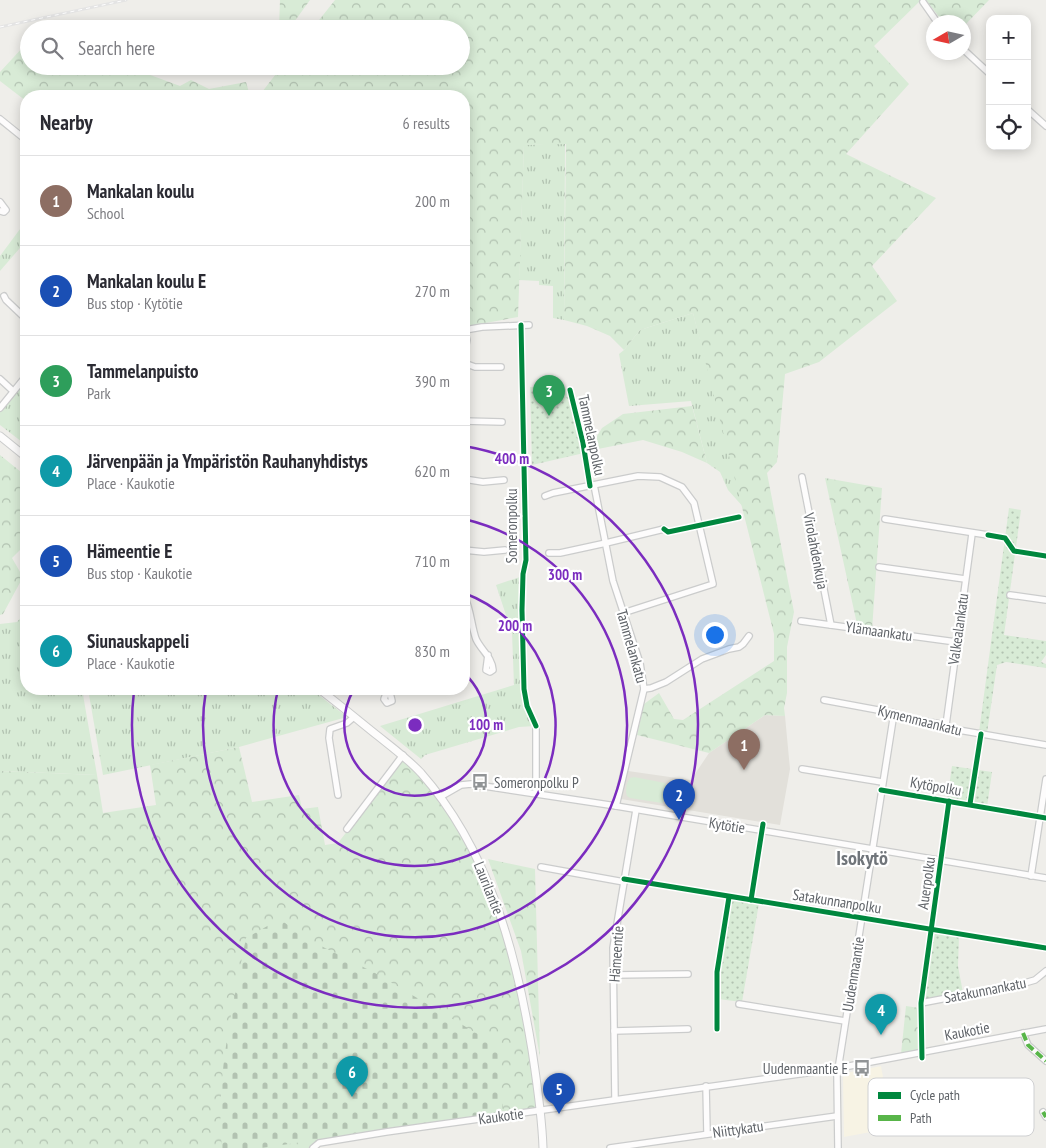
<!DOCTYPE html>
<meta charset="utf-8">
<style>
:root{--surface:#fff;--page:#f2f2f3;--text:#2b2b33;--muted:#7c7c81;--line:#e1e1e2;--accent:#2563eb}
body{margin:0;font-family:"PT Sans Narrow",sans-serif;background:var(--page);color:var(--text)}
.controls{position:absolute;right:15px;top:15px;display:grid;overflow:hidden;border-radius:10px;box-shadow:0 2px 12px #0003}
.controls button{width:45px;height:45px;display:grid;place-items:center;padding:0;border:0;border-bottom:1px solid var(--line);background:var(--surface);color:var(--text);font:25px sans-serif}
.compass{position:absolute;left:926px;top:15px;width:45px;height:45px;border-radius:50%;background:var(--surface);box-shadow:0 2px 12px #0003;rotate:261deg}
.you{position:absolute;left:714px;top:634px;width:18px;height:18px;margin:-12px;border:4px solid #fff;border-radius:50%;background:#1a73e8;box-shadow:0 0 0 8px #1a73e833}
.badge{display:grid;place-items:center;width:32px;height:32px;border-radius:50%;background:var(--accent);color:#fff;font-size:16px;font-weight:700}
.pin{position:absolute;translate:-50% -41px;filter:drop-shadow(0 1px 2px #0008)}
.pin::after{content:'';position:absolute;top:26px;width:18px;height:15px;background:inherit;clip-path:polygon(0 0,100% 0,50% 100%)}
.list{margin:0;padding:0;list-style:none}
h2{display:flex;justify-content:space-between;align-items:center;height:65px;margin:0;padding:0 20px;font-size:21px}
h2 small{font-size:16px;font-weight:400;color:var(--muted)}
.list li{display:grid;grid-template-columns:32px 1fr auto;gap:15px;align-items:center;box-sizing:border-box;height:90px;padding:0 20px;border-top:1px solid var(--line)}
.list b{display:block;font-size:19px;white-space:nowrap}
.list p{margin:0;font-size:16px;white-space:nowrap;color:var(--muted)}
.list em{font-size:16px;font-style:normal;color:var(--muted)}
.icon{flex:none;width:28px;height:28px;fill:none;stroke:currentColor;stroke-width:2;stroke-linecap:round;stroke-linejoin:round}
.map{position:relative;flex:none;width:1046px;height:1148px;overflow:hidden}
.search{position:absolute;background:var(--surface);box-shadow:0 2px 12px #0003;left:20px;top:20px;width:450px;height:55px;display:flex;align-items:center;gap:12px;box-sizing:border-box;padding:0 18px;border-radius:28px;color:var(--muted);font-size:19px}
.panel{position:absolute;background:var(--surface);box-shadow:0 2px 12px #0003;left:20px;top:90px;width:450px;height:605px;border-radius:20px}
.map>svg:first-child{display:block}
.commercial{fill:#f7f3e4}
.education{fill:#e2e0da}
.grass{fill:url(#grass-tufts)}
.forest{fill:url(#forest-crowns)}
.cemetery{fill:url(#cemetery-stones)}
.park{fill:url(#park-dots)}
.pitch{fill:#d8ebd6}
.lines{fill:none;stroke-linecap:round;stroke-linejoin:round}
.minor-casing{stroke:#cbcccc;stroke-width:8}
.tertiary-casing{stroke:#cbcccc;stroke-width:9}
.minor{stroke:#fdfcfc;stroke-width:5.5}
.tertiary{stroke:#fdfcfc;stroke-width:7}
.rail-casing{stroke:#e4e4e4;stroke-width:3}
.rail{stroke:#fff;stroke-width:1;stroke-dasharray:4;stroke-linecap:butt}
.quiet{stroke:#58b549;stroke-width:4;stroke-dasharray:8 4;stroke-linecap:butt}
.cycleway-casing{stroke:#fff;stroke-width:8}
.cycleway{stroke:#00873e;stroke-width:5}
.ring{fill:none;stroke:#7b2cbf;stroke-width:2.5}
.labels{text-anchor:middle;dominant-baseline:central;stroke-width:4.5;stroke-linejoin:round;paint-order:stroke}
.street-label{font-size:15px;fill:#5f6368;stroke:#fff}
.poi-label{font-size:15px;fill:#5f6368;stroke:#fff;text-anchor:start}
.district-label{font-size:20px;font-weight:bold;fill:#70757a;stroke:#fff}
.key{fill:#fff;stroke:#cfd0d2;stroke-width:1}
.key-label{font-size:14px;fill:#5f6368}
.centre{fill:#7b2cbf;stroke:#fff;stroke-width:2.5}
.ring-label{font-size:15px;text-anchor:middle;font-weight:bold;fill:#7b2cbf;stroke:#fff;stroke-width:4.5;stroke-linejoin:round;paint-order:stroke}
</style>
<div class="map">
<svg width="1046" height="1148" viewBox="0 0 1046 1148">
<defs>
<pattern id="grass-tufts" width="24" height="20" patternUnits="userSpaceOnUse" patternTransform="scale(1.25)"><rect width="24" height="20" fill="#d8ebd6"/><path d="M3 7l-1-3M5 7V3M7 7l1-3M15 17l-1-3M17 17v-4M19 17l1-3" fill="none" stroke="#b2c2b1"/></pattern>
<pattern id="forest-crowns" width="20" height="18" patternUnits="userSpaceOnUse" patternTransform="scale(1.25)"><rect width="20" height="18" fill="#d8ebd6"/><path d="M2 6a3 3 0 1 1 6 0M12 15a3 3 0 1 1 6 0" fill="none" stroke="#b2c2b1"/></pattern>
<pattern id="cemetery-stones" width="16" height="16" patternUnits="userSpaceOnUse" patternTransform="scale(1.25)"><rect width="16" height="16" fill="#d8ebd6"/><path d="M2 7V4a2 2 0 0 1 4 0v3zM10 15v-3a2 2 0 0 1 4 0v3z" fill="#b2c2b1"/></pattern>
<pattern id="park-dots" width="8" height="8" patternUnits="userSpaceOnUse" patternTransform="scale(1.25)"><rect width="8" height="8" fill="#d8ebd6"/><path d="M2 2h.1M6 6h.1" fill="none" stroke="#b2c2b1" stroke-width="1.8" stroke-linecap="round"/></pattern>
</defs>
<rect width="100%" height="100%" fill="#efeeea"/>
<!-- commercial -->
<path class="commercial" d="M881 1066 892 1128 844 1137 843 1075 846 1073Z"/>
<!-- education -->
<path class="education" d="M765 715 785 716 790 769 780 825 621 799 628 771 691 780 709 753Z"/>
<!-- grass -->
<g class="grass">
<path d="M565 143 564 320 553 318V286L539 285V281L519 280 524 145Z"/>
<path d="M26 221V241L0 271V256Z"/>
<path d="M693 313 745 509 728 490 720 472 707 463 691 401 629 406 619 354 624 350 640 330Z"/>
<path d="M26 377V445L0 425V412Z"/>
<path d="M520 577 522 683 524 702 535 726 519 727 425 755 421 759 380 726 514 685 512 633 496 585Z"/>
<path d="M26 612V689H82L97 775 0 771V624L17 622Z"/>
<path d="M88 689H311L347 717 239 747 103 775Z"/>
</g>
<!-- forest -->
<g class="forest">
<path d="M280 0H310L289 29H279Z"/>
<path d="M335 0H921L874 46 909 84 846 154 936 198 872 266 897 301 819 362 785 374 777 462 767 473 794 612 787 647V693L784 708 785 716 765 715 709 753 637 735 644 704 659 693 674 719 683 720 774 661V634L693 313 640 330 624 350 610 336 587 326 564 320 566 144 524 145 518 317 464 327V96H259L282 66H461V29H312Z"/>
<path d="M926 0H989L964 26V22H943Z"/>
<path d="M24 46H29V66H126L180 86 191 80 209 89 246 82 250 96H242L239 91 235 96H129L124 93 123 96H26V101L0 81V72Z"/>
<path d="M692 406 707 463 682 452 643 440 588 451 602 428 623 414Z"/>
<path d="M0 455 26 476V550H20L12 558 23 577 3 614 0 615Z"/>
<path d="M825 478 882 488 872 630 856 628 857 624Z"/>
<path d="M239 747 252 802 299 795 302 809 318 807 325 845 338 843 402 760 403 755 440 797 468 840 507 934 541 1111 319 1143 313 1148H0V771L97 775 103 813 156 805 150 765Z"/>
<path d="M488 859 535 869 540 1057 521 951Z"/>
<path d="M906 1006 919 1008V1051L901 1054Z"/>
</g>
<!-- cemetery -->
<path class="cemetery" d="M280 919 303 937 375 973 498 1046 500 1087 504 1113 261 1148H222C215 1078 233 1007 246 938Z"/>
<!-- park -->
<g class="park">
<path d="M530 387 570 389 584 453 532 465Z"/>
<path d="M1009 508 1021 510 1004 635 1046 641V655L1041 662 1046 664V668L1006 662 997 665 987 733 979 732Z"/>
<path d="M952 766 992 772 987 807 947 801Z"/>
<path d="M730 899 759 903 742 1002 718 999V971Z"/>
<path d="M932 931 959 936 958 966 963 993 922 1001Z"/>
</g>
<!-- pitch -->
<path class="pitch" d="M634 777 665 783 667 788 664 801 662 803 630 798 627 796C625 789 626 784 630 778Z"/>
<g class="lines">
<!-- minor casing -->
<g class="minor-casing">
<g id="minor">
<path d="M923 2 937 22"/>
<path d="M964 50 990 74"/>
<path d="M1027 109 1046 126"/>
<path d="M0 119 26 140"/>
<path d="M0 202 6 210 4 212 0 211"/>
<path d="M4 296 6 300 26 319"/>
<path d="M464 329 467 340 464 354"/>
<path d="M465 330 482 327 529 325"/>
<path d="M464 363 475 367H501"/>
<path d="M0 379 13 391"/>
<path d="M0 408 26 376"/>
<path d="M464 421 502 422"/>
<path d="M802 477 831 625"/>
<path d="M464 479 483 482 504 480"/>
<path d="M594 485 613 581 640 663 644 689 616 806"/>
<path d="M545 496 553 493 638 476 660 477 682 487 694 503 713 584 623 613"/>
<path d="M885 519 988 535"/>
<path d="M464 550 484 552 505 550"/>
<path d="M549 553H560L606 543 664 529"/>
<path d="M879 567 965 579"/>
<path d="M1010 595 1046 600"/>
<path d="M464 596C471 609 471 625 476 639 481 650 492 657 493 670L490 672 486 670 488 655"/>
<path d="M801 621 956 642"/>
<path d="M388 689 384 699 387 703 392 701 389 689"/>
<path d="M440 689H441"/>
<path d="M644 689 651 688 666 682 702 659 729 649 739 647 743 644 749 636"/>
<path d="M824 700 894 713 900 717 946 725 947 728 1046 745"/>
<path d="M946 725 972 534"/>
<path d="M802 769 882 782"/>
<path d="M536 794V726"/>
<path d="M338 795 329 738 330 729 347 723 354 717"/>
<path d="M440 797 461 785 471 784 616 806 1046 878"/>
<path d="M347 829 403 755"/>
<path d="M541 867 624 882"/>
<path d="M1031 876 1046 779"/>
<path d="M613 975 688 974"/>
<path d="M921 1003 1021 984 1035 980 1046 971"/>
<path d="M739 1004 845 1021"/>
<path d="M614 1031 688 1029"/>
<path d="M1023 1033 1028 1045 1046 1061"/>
<path d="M706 1086 707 1133"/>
<path d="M615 1099 613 948 636 810"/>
<path d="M1043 1112 1046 1117"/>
<path d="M313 1148 319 1143 386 1132 828 1070 1046 1029"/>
<path d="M610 1148 837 1116"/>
<path d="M838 1148 837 1076 894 713"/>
</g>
</g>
<!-- tertiary casing -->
<g class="tertiary-casing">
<g id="tertiary">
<path d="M0 436 26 457"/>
<path d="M319 689C339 704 358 720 378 736 393 748 408 759 421 773 489 850 516 952 532 1050 537 1083 542 1115 543 1148"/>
</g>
</g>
<!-- minor -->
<use href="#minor" class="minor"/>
<!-- tertiary -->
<use href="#tertiary" class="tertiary"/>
<!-- rail casing -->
<g class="rail-casing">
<path id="rail" d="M0 27 126 0"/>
</g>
<!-- rail -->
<use href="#rail" class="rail"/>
<!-- quiet -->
<g class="quiet">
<path d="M1023 1033 1028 1045 1046 1061"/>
<path d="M1043 1112 1046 1117"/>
</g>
<!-- cycleway casing -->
<g class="cycleway-casing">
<g id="cycleway">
<path d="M521 325 526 560 523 574 522 610 524 689 527 706 536 726"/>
<path d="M570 390 583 443 590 486"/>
<path d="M664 529 668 532 739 517"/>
<path d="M988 535 1005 538 1014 551 1046 556"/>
<path d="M881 790 1046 818"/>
<path d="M970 804 981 734"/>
<path d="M624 879 1046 948"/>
<path d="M751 900 763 824"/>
<path d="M717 1029V972L729 897"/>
<path d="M922 1058 921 1003 949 801"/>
</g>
</g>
<!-- cycleway -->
<use href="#cycleway" class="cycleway"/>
</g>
<!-- distance rings -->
<g class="ring">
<path d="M464 673A71 71 0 1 1 354 689"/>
<path d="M464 593A141 141 0 1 1 278 690"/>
<path d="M464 519A212 212 0 1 1 206 690"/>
<path d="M464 446A283 283 0 1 1 134 691"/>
</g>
<!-- icons -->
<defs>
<g id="bus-bare" transform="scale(1.35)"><path d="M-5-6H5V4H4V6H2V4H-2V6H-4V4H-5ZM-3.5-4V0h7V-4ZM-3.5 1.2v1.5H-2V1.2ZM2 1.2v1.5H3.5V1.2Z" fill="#919496" stroke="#fff" stroke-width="2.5" paint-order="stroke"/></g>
</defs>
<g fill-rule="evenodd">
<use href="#bus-bare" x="480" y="782"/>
<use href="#bus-bare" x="862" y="1068"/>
</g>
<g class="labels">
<!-- street labels -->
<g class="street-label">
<text transform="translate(592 435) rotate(78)">Tammelanpolku</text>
<text transform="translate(511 526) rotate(-90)">Someronpolku</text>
<text transform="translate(816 551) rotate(79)">Virolahdenkuja</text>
<text transform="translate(958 629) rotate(-82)">Valkealankatu</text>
<text transform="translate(879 631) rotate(8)">Ylämaankatu</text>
<text transform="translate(632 646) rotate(74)">Tammelankatu</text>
<text transform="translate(920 720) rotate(14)">Kymenmaankatu</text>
<text transform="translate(936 786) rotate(10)">Kytöpolku</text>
<text transform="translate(727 825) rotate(9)">Kytötie</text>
<text transform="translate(926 883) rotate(-82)">Auerpolku</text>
<text transform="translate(489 888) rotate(68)">Laurilantie</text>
<text transform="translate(837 901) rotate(9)">Satakunnanpolku</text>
<text transform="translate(616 954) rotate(-86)">Hämeentie</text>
<text transform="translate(853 974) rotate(-81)">Uudenmaantie</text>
<text transform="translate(985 990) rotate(-11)">Satakunnankatu</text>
<text transform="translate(967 1031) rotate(-11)">Kaukotie</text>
<text transform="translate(501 1116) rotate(-8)">Kaukotie</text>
<text transform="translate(738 1129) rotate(-8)">Niittykatu</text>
</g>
<!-- poi labels -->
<g class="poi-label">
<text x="494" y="782">Someronpolku P</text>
<text x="848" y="1068" text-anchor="end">Uudenmaantie E</text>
</g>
<!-- district labels -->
<g class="district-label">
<text x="862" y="858">Isokytö</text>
</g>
</g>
<!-- legend -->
<rect x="868" y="1078" width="166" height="58" rx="8" class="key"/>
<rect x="878" y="1092" width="23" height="7" fill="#00873e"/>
<rect x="878" y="1115" width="23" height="6" fill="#58b549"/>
<g class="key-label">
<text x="910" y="1100">Cycle path</text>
<text x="910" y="1123">Path</text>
</g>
<circle cx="415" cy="725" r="8" class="centre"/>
<g class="ring-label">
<text x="512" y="464">400 m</text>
<text x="565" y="580">300 m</text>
<text x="515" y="631">200 m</text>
<text x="486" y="730">100 m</text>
</g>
</svg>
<div class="controls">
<button>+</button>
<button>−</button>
<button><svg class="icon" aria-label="locate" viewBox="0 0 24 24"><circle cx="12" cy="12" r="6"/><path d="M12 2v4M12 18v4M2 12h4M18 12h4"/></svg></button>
</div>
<svg class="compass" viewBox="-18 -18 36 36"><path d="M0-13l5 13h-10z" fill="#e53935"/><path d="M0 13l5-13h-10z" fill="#7c7c81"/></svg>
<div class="you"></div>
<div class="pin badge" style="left:744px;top:770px;background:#8d6e63">1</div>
<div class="pin badge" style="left:679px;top:820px;background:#1a4fb4">2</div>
<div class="pin badge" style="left:549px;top:416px;background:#2e9e5b">3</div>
<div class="pin badge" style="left:881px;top:1035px;background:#0f9aa8">4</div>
<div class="pin badge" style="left:559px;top:1114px;background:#1a4fb4">5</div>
<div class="pin badge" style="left:352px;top:1097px;background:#0f9aa8">6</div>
<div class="search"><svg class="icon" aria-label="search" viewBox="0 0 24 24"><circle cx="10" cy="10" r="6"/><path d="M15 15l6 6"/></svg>Search here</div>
<section class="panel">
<h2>Nearby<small>6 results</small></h2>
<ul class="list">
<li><span class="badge" style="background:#8d6e63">1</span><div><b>Mankalan koulu</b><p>School</p></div><em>200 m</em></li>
<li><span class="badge" style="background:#1a4fb4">2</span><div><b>Mankalan koulu E</b><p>Bus stop · Kytötie</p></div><em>270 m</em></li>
<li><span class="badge" style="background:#2e9e5b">3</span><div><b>Tammelanpuisto</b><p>Park</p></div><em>390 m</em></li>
<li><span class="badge" style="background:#0f9aa8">4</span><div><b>Järvenpään ja Ympäristön Rauhanyhdistys</b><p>Place · Kaukotie</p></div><em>620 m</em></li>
<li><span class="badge" style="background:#1a4fb4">5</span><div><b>Hämeentie E</b><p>Bus stop · Kaukotie</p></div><em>710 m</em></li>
<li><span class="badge" style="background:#0f9aa8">6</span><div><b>Siunauskappeli</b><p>Place · Kaukotie</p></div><em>830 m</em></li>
</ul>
</section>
</div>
